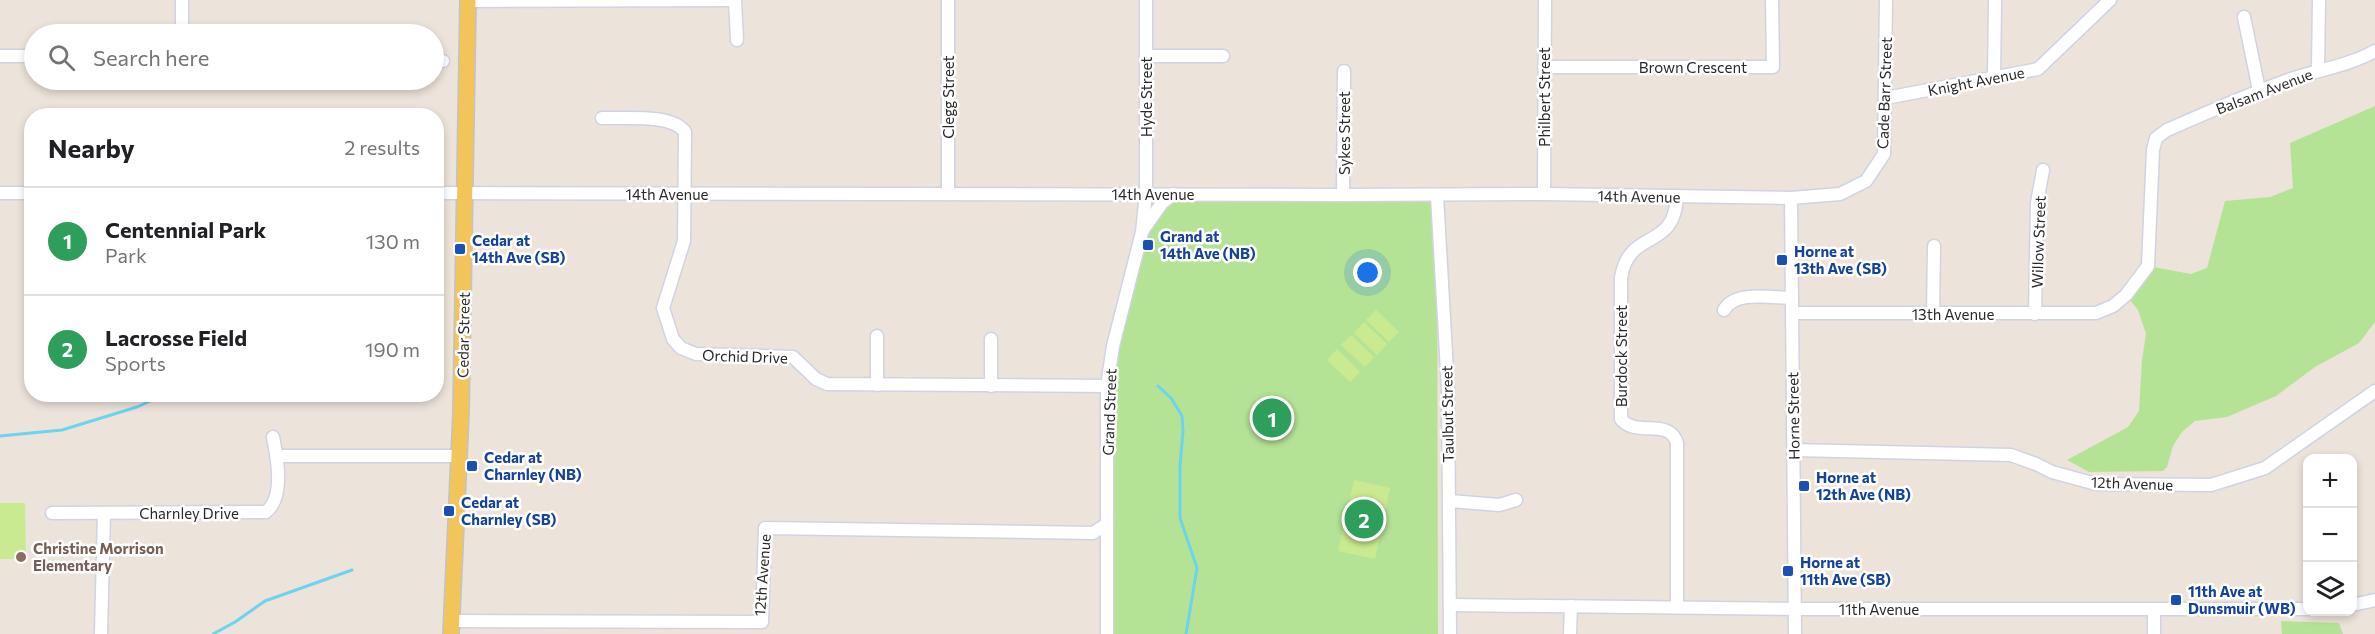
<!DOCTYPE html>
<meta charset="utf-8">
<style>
:root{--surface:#fff;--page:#f2f2f2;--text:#202124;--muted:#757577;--line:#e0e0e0;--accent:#0f766e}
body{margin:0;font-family:Commissioner,sans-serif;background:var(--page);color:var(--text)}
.controls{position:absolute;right:18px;bottom:18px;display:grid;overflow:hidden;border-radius:12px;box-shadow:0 3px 9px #0003}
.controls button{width:54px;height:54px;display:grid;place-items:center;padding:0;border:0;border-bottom:2px solid var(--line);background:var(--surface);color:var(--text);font:30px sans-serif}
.you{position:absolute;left:1368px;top:273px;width:21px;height:21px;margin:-15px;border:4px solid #fff;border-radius:50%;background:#1a73e8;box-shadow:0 0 0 9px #1a73e833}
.badge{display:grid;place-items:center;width:39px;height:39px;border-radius:50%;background:var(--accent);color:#fff;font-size:20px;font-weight:700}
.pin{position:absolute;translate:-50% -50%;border:3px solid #fff;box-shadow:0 2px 6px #0006}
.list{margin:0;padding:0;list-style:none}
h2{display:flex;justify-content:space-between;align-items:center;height:78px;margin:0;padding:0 24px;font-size:26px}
h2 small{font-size:20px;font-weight:400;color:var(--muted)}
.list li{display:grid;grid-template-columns:39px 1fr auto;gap:18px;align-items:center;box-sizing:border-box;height:108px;padding:0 24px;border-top:2px solid var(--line)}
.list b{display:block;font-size:22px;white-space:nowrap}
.list p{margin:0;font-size:20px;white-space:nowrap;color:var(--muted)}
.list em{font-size:20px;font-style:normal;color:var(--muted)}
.icon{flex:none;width:33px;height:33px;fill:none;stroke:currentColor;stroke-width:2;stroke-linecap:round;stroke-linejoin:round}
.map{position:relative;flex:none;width:2375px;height:634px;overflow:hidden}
.search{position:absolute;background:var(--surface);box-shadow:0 3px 9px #0003;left:24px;top:24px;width:420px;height:66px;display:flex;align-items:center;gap:15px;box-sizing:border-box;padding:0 21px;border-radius:33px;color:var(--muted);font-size:22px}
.panel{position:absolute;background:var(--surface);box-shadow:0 3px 9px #0003;left:24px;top:108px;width:420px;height:294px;border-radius:24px}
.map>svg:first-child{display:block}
.green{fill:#b5e396}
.pitch{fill:#caea91}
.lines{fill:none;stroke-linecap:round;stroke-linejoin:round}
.stream{stroke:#6cd4ef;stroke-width:3}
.minor-casing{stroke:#d0d4e2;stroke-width:15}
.major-casing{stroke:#c3c3c3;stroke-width:18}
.minor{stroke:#fff;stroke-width:12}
.major{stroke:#f1c55a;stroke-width:15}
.transit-dot{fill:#1a4fb4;stroke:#fff;stroke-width:2}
.education-dot{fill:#8d6e63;stroke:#fff;stroke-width:2}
.labels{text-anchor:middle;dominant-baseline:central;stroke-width:5;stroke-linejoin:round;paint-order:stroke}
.street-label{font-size:15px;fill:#292929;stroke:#fff}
.transit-label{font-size:15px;font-weight:bold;fill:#164399;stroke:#fff;text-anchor:start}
.education-label{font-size:15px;font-weight:bold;fill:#785e54;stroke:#fff;text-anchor:start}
</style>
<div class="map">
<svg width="2375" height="634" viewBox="0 0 2375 634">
<rect width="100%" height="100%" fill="#ece3da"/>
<!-- green -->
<g class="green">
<path d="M2375 106V322L2359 343 2315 367 2276 396 2227 417 2195 421 2182 432 2173 446 2167 467 2163 471 2089 472 2067 460 2128 427 2139 411 2142 360 2146 334 2138 310 2126 295 2148 266 2191 274 2207 268 2225 201 2270 197 2293 188 2290 143Z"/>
<path d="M1146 194 1437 195 1438 634H1111L1107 386Z"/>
<path d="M2281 621 2339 623 2343 634H2282Z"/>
</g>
<!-- pitch -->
<g class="pitch">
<path d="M1376 310 1399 332 1389 342 1366 320Z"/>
<path d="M1364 322 1387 344 1377 355 1354 333Z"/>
<path d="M1351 335 1374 357 1365 367 1341 345Z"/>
<path d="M1337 349 1360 372 1350 382 1327 360Z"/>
<path d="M1354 480 1390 488 1375 559 1338 551Z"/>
<path d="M0 503H25L26 559H0Z"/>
</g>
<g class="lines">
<!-- stream -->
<g class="stream">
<path d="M1158 386 1171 398 1182 416 1183 431 1180 466V518L1197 568 1186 634"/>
<path d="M0 436 62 430 137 407 166 394"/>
<path d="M213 634 235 622 265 601 352 570"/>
</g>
<!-- minor casing -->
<g class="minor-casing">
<g id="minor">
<path d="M735 0 737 40"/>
<path d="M468 1 735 0"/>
<path d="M2244 17 2259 90"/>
<path d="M182 34V0"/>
<path d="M0 56H34"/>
<path d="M1146 56H1223"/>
<path d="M434 61H443"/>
<path d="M1544 67H1773L1772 0"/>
<path d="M2318 70 2319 0"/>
<path d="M1994 78 1995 0"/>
<path d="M1886 98 2038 69 2110 0"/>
<path d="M602 118C623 119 672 113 685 132L684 241 663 308 673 339 681 348 696 354 793 357 816 379 827 384 1107 386"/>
<path d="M0 193H32"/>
<path d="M436 193 1343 195 1544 194 1791 198 1840 194 1866 181 1884 154 1886 0"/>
<path d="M948 194V0"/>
<path d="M1544 194 1545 0"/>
<path d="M1343 195 1344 71"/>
<path d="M1437 195 1448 389 1450 634"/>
<path d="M1677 196C1675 252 1629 227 1621 278V419C1636 438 1669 417 1677 443V606"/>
<path d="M1791 198 1795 634"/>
<path d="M1143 230 1162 203 1173 194"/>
<path d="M1724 310C1735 290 1772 298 1792 298"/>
<path d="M1792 313H2096L2113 306 2126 295 2148 266 2153 150 2156 138 2167 130C2208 112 2249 94 2291 79 2319 70 2350 65 2375 51"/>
<path d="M1933 314 1934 246"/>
<path d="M2035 314 2037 203 2043 170"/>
<path d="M877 385V336"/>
<path d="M991 386V339"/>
<path d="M1794 450 2011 455 2036 464 2052 472 2096 484 2211 485 2265 468 2375 391"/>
<path d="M277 456H459"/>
<path d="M1450 501 1499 505 1516 500"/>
<path d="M52 513 266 512C285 497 277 457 273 437"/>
<path d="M1450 605 1795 609H2308"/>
<path d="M2352 605 2375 600"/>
<path d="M451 621 762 622 765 528 1093 533 1107 524"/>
<path d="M101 634 104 513"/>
<path d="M1107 634V386L1113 346 1142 232 1146 194V0"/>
<path d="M1570 634 1571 606"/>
<path d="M2154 634V610"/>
</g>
</g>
<!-- major casing -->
<g class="major-casing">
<path id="major" d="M451 634 461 412 468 0"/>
</g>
<!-- minor -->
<use href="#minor" class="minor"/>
<!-- major -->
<use href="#major" class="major"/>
</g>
<!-- markers -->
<g class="transit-dot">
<rect x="1142" y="239" width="12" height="12" rx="3"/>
<rect x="454" y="243" width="12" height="12" rx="3"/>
<rect x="1776" y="254" width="12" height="12" rx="3"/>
<rect x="466" y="460" width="12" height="12" rx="3"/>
<rect x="1798" y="480" width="12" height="12" rx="3"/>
<rect x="443" y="505" width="12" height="12" rx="3"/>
<rect x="1782" y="565" width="12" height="12" rx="3"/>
<rect x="2170" y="594" width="12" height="12" rx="3"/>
</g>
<circle class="education-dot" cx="21" cy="557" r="6"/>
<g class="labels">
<!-- street labels -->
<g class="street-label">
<text x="1693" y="67">Brown Crescent</text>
<text transform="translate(1976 81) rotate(-11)">Knight Avenue</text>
<text transform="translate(2264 91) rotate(-21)">Balsam Avenue</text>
<text transform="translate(1884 93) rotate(-88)">Cade Barr Street</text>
<text transform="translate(948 97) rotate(-90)">Clegg Street</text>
<text transform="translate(1146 97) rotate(-90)">Hyde Street</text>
<text transform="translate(1544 97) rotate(-90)">Philbert Street</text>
<text transform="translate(1344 133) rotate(-90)">Sykes Street</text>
<text x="667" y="194">14th Avenue</text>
<text x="1153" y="194">14th Avenue</text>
<text transform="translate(1639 196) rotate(1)">14th Avenue</text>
<text transform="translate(2038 242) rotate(-88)">Willow Street</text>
<text x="1953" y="314">13th Avenue</text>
<text transform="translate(463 335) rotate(-89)">Cedar Street</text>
<text transform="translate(745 356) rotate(2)">Orchid Drive</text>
<text transform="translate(1621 356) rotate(-90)">Burdock Street</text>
<text transform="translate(1109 412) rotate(-88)">Grand Street</text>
<text transform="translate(1447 414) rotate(-91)">Taulbut Street</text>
<text transform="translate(1793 416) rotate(-91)">Horne Street</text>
<text transform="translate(2132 483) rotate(2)">12th Avenue</text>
<text x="189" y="513">Charnley Drive</text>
<text transform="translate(762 575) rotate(-86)">12th Avenue</text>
<text x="1879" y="609">11th Avenue</text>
</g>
<!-- transit labels -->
<g class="transit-label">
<text x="1160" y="236">Grand at<tspan x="1160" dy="17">14th Ave (NB)</tspan></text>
<text x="472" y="240">Cedar at<tspan x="472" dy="17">14th Ave (SB)</tspan></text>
<text x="1794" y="251">Horne at<tspan x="1794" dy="17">13th Ave (SB)</tspan></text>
<text x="484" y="457">Cedar at<tspan x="484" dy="17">Charnley (NB)</tspan></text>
<text x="1816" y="477">Horne at<tspan x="1816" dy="17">12th Ave (NB)</tspan></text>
<text x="461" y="502">Cedar at<tspan x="461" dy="17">Charnley (SB)</tspan></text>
<text x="1800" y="562">Horne at<tspan x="1800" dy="17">11th Ave (SB)</tspan></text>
<text x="2188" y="591">11th Ave at<tspan x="2188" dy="17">Dunsmuir (WB)</tspan></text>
</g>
<!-- education labels -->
<g class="education-label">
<text x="33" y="548">Christine Morrison<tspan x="33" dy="17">Elementary</tspan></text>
</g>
</g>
</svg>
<div class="controls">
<button>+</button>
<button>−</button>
<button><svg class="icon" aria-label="layers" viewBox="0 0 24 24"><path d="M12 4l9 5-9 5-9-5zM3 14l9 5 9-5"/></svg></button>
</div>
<div class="you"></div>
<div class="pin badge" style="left:1272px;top:418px;background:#2e9e5b">1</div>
<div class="pin badge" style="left:1364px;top:519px;background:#2e9e5b">2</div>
<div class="search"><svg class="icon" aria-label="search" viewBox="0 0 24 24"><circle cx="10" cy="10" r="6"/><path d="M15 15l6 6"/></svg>Search here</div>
<section class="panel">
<h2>Nearby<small>2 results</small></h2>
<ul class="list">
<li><span class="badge" style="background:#2e9e5b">1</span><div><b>Centennial Park</b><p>Park</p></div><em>130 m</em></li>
<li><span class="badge" style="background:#2e9e5b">2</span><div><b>Lacrosse Field</b><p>Sports</p></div><em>190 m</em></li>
</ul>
</section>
</div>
